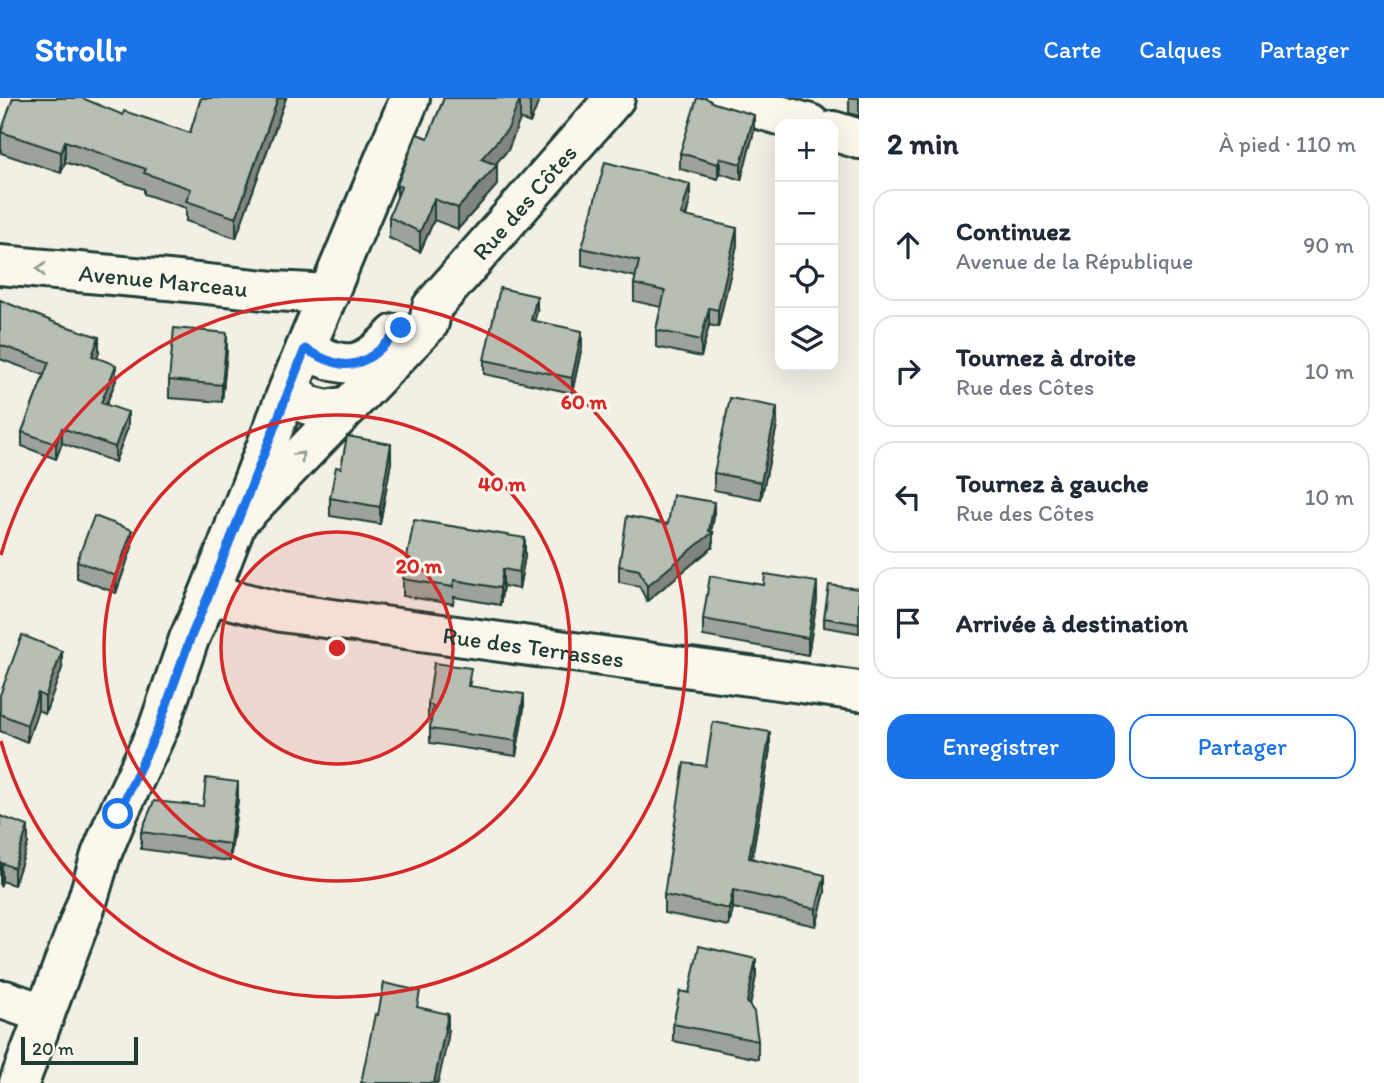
<!DOCTYPE html>
<html lang="fr">
<meta charset="utf-8">
<style>
:root{--surface:#fff;--page:#f2f2f3;--text:#1f2937;--muted:#747a83;--line:#e0e1e3;--accent:#1a73e8}
body{margin:0;font-family:Itim,sans-serif;background:var(--page);color:var(--text)}
.controls{position:absolute;right:21px;top:21px;display:grid;overflow:hidden;border-radius:14px;box-shadow:0 7px 28px #0002}
.controls button{width:63px;height:63px;display:grid;place-items:center;padding:0;border:0;border-bottom:2px solid var(--line);background:var(--surface);color:var(--text);font:35px sans-serif}
.scale{position:absolute;left:21px;bottom:18px;width:117px;box-sizing:border-box;padding-left:7px;border:4px solid #1f3d34;border-top:0;font-size:19px;line-height:24px;white-space:nowrap;color:#1f3d34;-webkit-text-stroke:5px #fbf7ec;paint-order:stroke}
.stop{position:absolute;width:21px;height:21px;margin:-16px;border:5px solid #1a73e8;border-radius:50%;background:#fff}
.stop.end{background:#1a73e8;border-color:#fff;box-shadow:0 2px 7px #0008}
.list{margin:0;padding:0;list-style:none}
h2{display:flex;justify-content:space-between;align-items:center;height:91px;margin:0;padding:0 28px;font-size:30px}
h2 small{font-size:23px;font-weight:400;color:var(--muted)}
.list li{display:grid;grid-template-columns:46px 1fr auto;gap:21px;align-items:center;box-sizing:border-box;height:112px;margin:0 14px 14px;padding:0 14px;border:2px solid var(--line);border-radius:21px}
.list b{display:block;font-size:26px;white-space:nowrap}
.list p{margin:0;font-size:23px;white-space:nowrap;color:var(--muted)}
.list em{font-size:23px;font-style:normal;color:var(--muted)}
.actions{display:flex;gap:14px;padding:21px 28px}
.actions a{flex:1;padding:16px 0;border:2px solid var(--accent);border-radius:21px;text-align:center;font-size:24px;color:var(--accent)}
.actions .main{background:var(--accent);color:#fff}
.icon{flex:none;width:38px;height:38px;fill:none;stroke:currentColor;stroke-width:2;stroke-linecap:round;stroke-linejoin:round}
.map{position:relative;flex:none;width:859px;height:985px;overflow:hidden}
header{display:flex;align-items:center;gap:42px;box-sizing:border-box;height:98px;padding:0 35px;background:var(--accent);color:#fff}
header strong{font-size:33px}
nav{display:flex;gap:38px;margin-inline-start:auto;font-size:24px}
main{display:flex}
aside{flex:1;background:var(--surface)}
.map>svg:first-child{display:block}
.lines{fill:none;stroke-linecap:round;stroke-linejoin:round}
.minor-casing{stroke:#1f3d34;stroke-width:44}
.major-casing{stroke:#1f3d34;stroke-width:44}
.minor{stroke:#fbf7ec;stroke-width:38}
.major{stroke:#fbf7ec;stroke-width:38}
.wall{fill:#9da39a;stroke:#1f3d34;stroke-width:2}
.shaded-wall{fill:#80857d;stroke:#1f3d34;stroke-width:2}
.building{fill:#b7beb3;stroke:#1f3d34;stroke-width:2}
.oneway{stroke:#8d9a90}
.route{stroke:#1a73e8;stroke-width:9}
.ring{fill:none;stroke:#d62828;stroke-width:3.5}
.labels{text-anchor:middle;dominant-baseline:central;stroke-width:6;stroke-linejoin:round;paint-order:stroke}
.street-label{font-size:24px;fill:#1f3d34;stroke:#fbf7ec}
.centre{fill:#d62828;stroke:#fbf7ec;stroke-width:3.5}
.ring-label{font-size:21px;text-anchor:middle;font-weight:bold;fill:#d62828;stroke:#fbf7ec;stroke-width:6;stroke-linejoin:round;paint-order:stroke}
</style>
<header>
<strong>Strollr</strong>
<nav><a>Carte</a><a>Calques</a><a>Partager</a></nav>
</header>
<main>
<div class="map">
<svg width="859" height="985" viewBox="0 0 859 985">
<rect width="100%" height="100%" fill="#f2f0e5"/>
<filter id="ink" filterUnits="userSpaceOnUse"><feTurbulence type="fractalNoise" baseFrequency=".0143" numOctaves="2"/><feDisplacementMap in="SourceGraphic" scale="14" xChannelSelector="R" yChannelSelector="G"/><feConvolveMatrix kernelMatrix="1 2 1 2 8 2 1 2 1" color-interpolation-filters="sRGB"/></filter>
<g filter="url(#ink)">
<g class="lines">
<!-- minor casing -->
<g class="minor-casing">
<g id="minor">
<path d="M721 0 810 26"/>
<path d="M833 33 859 41"/>
<path id="s1" d="M0 167 168 182 274 193 329 196"/>
<path d="M305 252C348 271 361 273 395 236"/>
<path d="M289 290 308 307 327 312 349 308"/>
<path id="s2" d="M236 425 429 225 432 209 615 0"/>
<path id="s3" d="M209 496 281 514 859 593"/>
<path d="M0 902H5L45 916"/>
</g>
</g>
<!-- major casing -->
<g class="major-casing">
<path id="major" d="M19 985 87 804 101 757 118 716 158 631 189 541 209 496 289 290 410 0"/>
</g>
<!-- minor -->
<use href="#minor" class="minor"/>
<!-- major -->
<use href="#major" class="major"/>
</g>
<!-- wall -->
<g class="wall">
<path d="M201 0H286L236 140 186 123V110L144 96V91L65 64 61 75 1 55V34L123 17 190 35Z"/>
<path d="M444 0H540L530 25 520 21 508 52 495 66 497 87 458 131 434 122 420 154 389 140V119L397 100V87L428 40Z"/>
<path d="M849 0H859V18L849 15Z"/>
<path d="M714 5 754 33 741 82 720 75 718 81 680 71V55Z"/>
<path d="M690 103 686 118 737 147 718 229 709 227 701 259 656 249V232L661 209 634 203V186L636 179 582 167V150Z"/>
<path d="M0 202 99 254 97 260 116 282 106 307 128 329 115 364 62 345 56 361 22 348V334L44 277 0 261Z"/>
<path d="M537 213 534 223 582 248 572 295 484 276V262Z"/>
<path d="M227 252 222 304 169 300V282Z"/>
<path d="M777 327 761 401 714 392V375Z"/>
<path d="M391 364 380 426 330 418V400Z"/>
<path d="M714 419 711 433 713 449 647 503 639 488 619 484V468L668 426Z"/>
<path d="M132 449 116 495 77 480V463Z"/>
<path d="M525 458 519 491 503 488 500 507 454 499 453 506 403 498V481Z"/>
<path d="M764 487 817 502 808 557 703 538V521Z"/>
<path d="M859 491V535L824 529V520Z"/>
<path d="M62 570 45 616 38 612 27 644 0 633V597Z"/>
<path d="M471 584 470 588 524 610 516 658 430 645V631L431 622 428 621V606Z"/>
<path d="M770 651 752 760 825 794 816 828 733 810 729 828 664 815V797L706 668Z"/>
<path d="M238 701 230 763 141 751V734L203 708Z"/>
<path d="M0 718 28 745 14 787 2 783 0 789Z"/>
<path d="M756 878 750 908 758 943V961L673 943V926L689 895Z"/>
</g>
<!-- shaded-wall -->
<g class="shaded-wall">
<path d="M278 0H286L236 140V120Z"/>
<path d="M532 0H540L530 25V4Z"/>
<path d="M520 1V21L508 52 481 82V61Z"/>
<path d="M754 17V33L741 82V66Z"/>
<path d="M65 43V64L61 75V54Z"/>
<path d="M720 60V75L718 81V66Z"/>
<path d="M497 67V87L458 131V110Z"/>
<path d="M690 86V103L681 134V117Z"/>
<path d="M434 101V122L420 154V134Z"/>
<path d="M737 130V147L718 229V212Z"/>
<path d="M537 198V213L531 237V222Z"/>
<path d="M709 210V227L701 259V242Z"/>
<path d="M582 233V248L572 295V280Z"/>
<path d="M227 235V252L222 304V287Z"/>
<path d="M99 239V254L92 273V258Z"/>
<path d="M116 267V282L101 319V305Z"/>
<path d="M777 309V327L761 401V384Z"/>
<path d="M128 314V329L115 364V349Z"/>
<path d="M62 330V345L56 361V346Z"/>
<path d="M391 346V364L380 426V409Z"/>
<path d="M714 404V419L711 435 713 434V449L647 503V488L709 433Z"/>
<path d="M132 432V449L116 495V478Z"/>
<path d="M525 440V458L519 491V474Z"/>
<path d="M503 471V488L500 507V490Z"/>
<path d="M817 484V502L808 557V540Z"/>
<path d="M62 553V570L45 616V599Z"/>
<path d="M38 595V612L27 644V627Z"/>
<path d="M524 596V610L516 658V643Z"/>
<path d="M770 634V651L749 777V760Z"/>
<path d="M238 684V701L230 763V746Z"/>
<path d="M28 728V745L14 787V770Z"/>
<path d="M2 765V783L0 789V772Z"/>
<path d="M825 777V794L816 828V811Z"/>
<path d="M733 792V810L729 828V811Z"/>
<path d="M756 861V878L747 921V904Z"/>
<path d="M448 916V940L438 985H434Z"/>
</g>
<!-- building -->
<g class="building">
<path d="M13 0H82L123 17 124 13 190 35 201 0H278L236 120 186 103 191 91 144 75 146 71 65 43 61 54 1 34Z"/>
<path d="M444 0H532L530 4 520 1 508 31 481 61 497 67 458 110 434 101 420 134 389 119 401 89 397 87 417 36 428 40Z"/>
<path d="M697 0H706L714 5 754 17 741 66 720 60 718 66 680 55Z"/>
<path d="M605 64 690 86 681 117 737 130 718 212 709 210 701 242 656 232 665 193 634 186 639 163 582 150Z"/>
<path d="M500 190 537 198 531 222 582 233 572 280 484 262Z"/>
<path d="M0 202 56 225 99 239 92 258 116 267 101 305 128 314 115 349 62 330 56 346 22 334 49 264 0 247Z"/>
<path d="M174 230 227 235 222 287 169 282Z"/>
<path d="M730 300 777 309 761 384 714 375Z"/>
<path d="M347 338 391 346 380 409 330 400 336 369 341 370Z"/>
<path d="M673 397 714 404 709 433 713 434 647 488 639 472 619 468 627 418 668 426Z"/>
<path d="M94 418 132 432 116 478 77 463Z"/>
<path d="M414 422 525 440 519 474 503 471 500 490 454 482 453 489 403 481Z"/>
<path d="M765 476 817 484 808 540 703 521 710 478 764 487Z"/>
<path d="M829 487 859 491V526L824 520Z"/>
<path d="M22 537 62 553 45 599 38 595 27 627 0 616V597Z"/>
<path d="M434 565 471 570 468 588 524 596 516 643 430 631 433 608 428 606Z"/>
<path d="M713 624 770 634 749 760 825 777 816 811 733 792 729 811 664 797 684 665 706 668Z"/>
<path d="M206 680 238 684 230 746 141 734 154 703 203 708Z"/>
<path d="M0 718 28 728 14 770 2 765 0 772Z"/>
<path d="M699 848 756 861 747 904 754 914 758 943 673 926 680 893 689 895Z"/>
<path d="M384 885 420 893 417 909 448 916 434 985H361L375 916 378 917Z"/>
</g>
<!-- one-way arrows -->
<defs><path id="oneway-chevron" d="M-2-3.5L2.5 0L-2 3.5" fill="none" stroke-width="1.6" stroke-linecap="round" stroke-linejoin="round" transform="scale(1.75)"/></defs>
<g class="oneway">
<use href="#oneway-chevron" transform="translate(41 171) rotate(-175)"/>
<use href="#oneway-chevron" transform="translate(300 358) rotate(-46)"/>
</g>
</g>
<g class="lines" filter="url(#ink)">
<!-- route -->
<path class="route" d="M118 716 158 631 190 541 209 496 305 251C316 257 328 264 341 266 366 270 385 247 401 230"/>
</g>
<!-- distance rings -->
<circle cx="337" cy="550" r="116" fill="#d62828" fill-opacity=".12"/>
<g class="ring">
<circle cx="337" cy="550" r="116"/>
<circle cx="337" cy="550" r="233"/>
<path d="M1 457A349 349 0 1 1 1 643"/>
</g>
<g class="labels">
<!-- street labels -->
<g class="street-label">
<text stroke="none"><textPath href="#s2" startOffset="434">Rue des Côtes</textPath></text>
<text stroke="none"><textPath href="#s1" startOffset="164">Avenue Marceau</textPath></text>
<text stroke="none"><textPath href="#s3" startOffset="329">Rue des Terrasses</textPath></text>
</g>
</g>
<circle cx="337" cy="550" r="10" class="centre"/>
<g class="ring-label">
<text x="584" y="311">60 m</text>
<text x="502" y="393">40 m</text>
<text x="419" y="475">20 m</text>
</g>
</svg>
<div class="controls">
<button>+</button>
<button>−</button>
<button><svg class="icon" aria-label="locate" viewBox="0 0 24 24"><circle cx="12" cy="12" r="6"/><path d="M12 2v4M12 18v4M2 12h4M18 12h4"/></svg></button>
<button><svg class="icon" aria-label="layers" viewBox="0 0 24 24"><path d="M12 4l9 5-9 5-9-5zM3 14l9 5 9-5"/></svg></button>
</div>
<div class="scale">20 m</div>
<div class="stop" style="left:118px;top:716px"></div>
<div class="stop end" style="left:401px;top:230px"></div>
</div>
<aside>
<h2>2 min<small>À pied · 110 m</small></h2>
<ul class="list">
<li><svg class="icon" aria-label="ahead" viewBox="0 0 24 24"><path d="M12 20V5M6 11l6-6 6 6"/></svg><div><b>Continuez</b><p>Avenue de la République</p></div><em>90 m</em></li>
<li><svg class="icon" aria-label="right" viewBox="0 0 24 24"><path d="M7 20v-9h11M14 6l5 5-5 5"/></svg><div><b>Tournez à droite</b><p>Rue des Côtes</p></div><em>10 m</em></li>
<li><svg class="icon" aria-label="left" viewBox="0 0 24 24"><path d="M17 20v-9H6M10 6l-5 5 5 5"/></svg><div><b>Tournez à gauche</b><p>Rue des Côtes</p></div><em>10 m</em></li>
<li><svg class="icon" aria-label="arrive" viewBox="0 0 24 24"><path d="M6 21V4h12l-3 4 3 4H6"/></svg><div><b>Arrivée à destination</b></div></li>
</ul>
<div class="actions"><a class="main">Enregistrer</a><a>Partager</a></div>
</aside>
</main>
